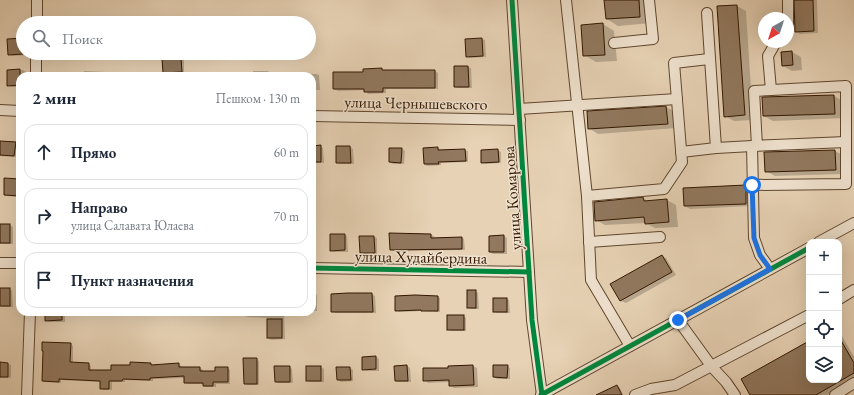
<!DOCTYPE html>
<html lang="ru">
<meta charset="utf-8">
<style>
:root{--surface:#fff;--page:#f6f6f7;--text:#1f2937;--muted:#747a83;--line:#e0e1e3}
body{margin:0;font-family:"EB Garamond",serif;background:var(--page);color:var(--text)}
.controls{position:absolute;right:12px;bottom:12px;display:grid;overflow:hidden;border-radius:8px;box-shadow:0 4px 16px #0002}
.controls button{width:36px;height:36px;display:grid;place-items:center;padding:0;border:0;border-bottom:1px solid var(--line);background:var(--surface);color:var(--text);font:20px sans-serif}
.compass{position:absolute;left:758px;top:12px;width:36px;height:36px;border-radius:50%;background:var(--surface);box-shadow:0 4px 16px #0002;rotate:219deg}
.stop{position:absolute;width:12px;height:12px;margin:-9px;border:3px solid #1a73e8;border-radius:50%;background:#fff}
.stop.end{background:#1a73e8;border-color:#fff;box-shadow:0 1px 4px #0008}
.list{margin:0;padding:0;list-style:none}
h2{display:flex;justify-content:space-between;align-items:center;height:52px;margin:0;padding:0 16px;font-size:17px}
h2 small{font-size:13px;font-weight:400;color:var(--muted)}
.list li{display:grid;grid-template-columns:26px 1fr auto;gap:12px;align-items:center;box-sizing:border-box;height:56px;margin:0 8px 8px;padding:0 8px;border:1px solid var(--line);border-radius:12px}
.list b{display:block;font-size:15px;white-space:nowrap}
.list p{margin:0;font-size:13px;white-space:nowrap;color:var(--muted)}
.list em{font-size:13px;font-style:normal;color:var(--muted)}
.icon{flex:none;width:22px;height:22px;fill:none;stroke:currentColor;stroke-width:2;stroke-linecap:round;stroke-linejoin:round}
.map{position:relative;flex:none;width:854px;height:395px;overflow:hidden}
.search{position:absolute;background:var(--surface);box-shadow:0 4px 16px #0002;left:16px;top:16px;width:300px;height:44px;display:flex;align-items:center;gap:10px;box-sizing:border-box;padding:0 14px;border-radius:22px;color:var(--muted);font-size:15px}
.panel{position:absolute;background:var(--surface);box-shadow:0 4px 16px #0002;left:16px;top:72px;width:300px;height:244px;border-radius:12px}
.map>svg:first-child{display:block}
.shadow{fill:#0003}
.building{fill:#91785e;stroke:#331700}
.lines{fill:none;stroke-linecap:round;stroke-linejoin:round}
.minor-casing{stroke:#60462d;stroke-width:12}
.minor{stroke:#efe2cf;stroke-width:10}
.cycleway-casing{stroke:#efe2cf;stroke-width:8}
.cycleway{stroke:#00873e;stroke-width:5}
.route{stroke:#1a73e8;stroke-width:5}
.labels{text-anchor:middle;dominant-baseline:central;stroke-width:3;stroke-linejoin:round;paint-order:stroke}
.street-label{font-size:16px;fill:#331700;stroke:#efe2cf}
</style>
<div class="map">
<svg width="854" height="395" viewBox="0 0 854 395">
<rect width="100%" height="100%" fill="#e7d2b5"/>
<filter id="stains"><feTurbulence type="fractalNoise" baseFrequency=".005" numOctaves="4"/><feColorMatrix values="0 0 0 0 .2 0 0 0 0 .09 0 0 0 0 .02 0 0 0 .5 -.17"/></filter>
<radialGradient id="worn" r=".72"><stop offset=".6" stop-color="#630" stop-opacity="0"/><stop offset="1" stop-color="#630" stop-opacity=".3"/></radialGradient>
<!-- shadow -->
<g class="shadow">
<path d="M605 0H644L650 3 651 23 618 26 607 19Z"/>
<path d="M796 0H817L818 33 800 34 796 31Z"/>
<path d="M737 6 746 11 753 120 734 121 725 116Z"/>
<path d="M603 24 614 31 617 61 596 62 584 55Z"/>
<path d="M23 39V53H27V55L12 56 9 54Z"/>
<path d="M482 39 485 40 486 57 470 58 467 56Z"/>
<path d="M792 52 801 57 802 70 792 71 783 66Z"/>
<path d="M181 59 184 60V76H176V74L167 75 164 73Z"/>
<path d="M468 67 471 68 472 88H458L455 87Z"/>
<path d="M381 69 385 71H435L438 73V89H386V93L368 94 365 90 338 91 334 89Z"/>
<path d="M23 70 26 72V76H20V87H11L8 85V71Z"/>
<path d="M84 71 129 73 132 76H154H84Z"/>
<path d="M253 71H267L270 72V76H201L253 73Z"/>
<path d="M305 74H316L319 75 320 90H312V76H305Z"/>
<path d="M834 96 843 101 844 118 773 121 764 116V98Z"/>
<path d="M666 107 675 112 676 128 598 134 589 128Z"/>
<path d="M0 142 15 143 18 145 17 157 0 156Z"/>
<path d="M320 146 323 148 324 163H312V147Z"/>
<path d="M337 147H350L353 149 354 164H340L337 163Z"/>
<path d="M438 148 441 150H465L468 151V162L441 163V165L427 166 425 164Z"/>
<path d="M402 149 405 151 404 164H393L390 162Z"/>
<path d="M498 150 501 152V163L485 164 482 162Z"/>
<path d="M835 151 844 156V174L775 176 766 171Z"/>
<path d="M20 180V197L8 196 5 194Z"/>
<path d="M745 186 750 189 751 206 690 209 685 206Z"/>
<path d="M643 198 648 201 667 200 676 205 678 227 655 228 645 223 605 225 596 220Z"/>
<path d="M0 225H10L13 227V244H0Z"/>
<path d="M390 234 431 235 434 236V239L462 238 464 239 465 250 394 251 391 249Z"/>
<path d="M344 235 347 236 348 252H334L331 250Z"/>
<path d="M504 236 507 238V254H493L490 252Z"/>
<path d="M374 237 377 238V254H364L361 253Z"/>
<path d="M662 256 666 258 676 275 626 303 621 301 612 284Z"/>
<path d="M0 289H10L12 291 13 307H2L0 306Z"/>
<path d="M475 291 478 293 479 309H471L468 307Z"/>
<path d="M312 294 317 295V311H312Z"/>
<path d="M372 294 375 296 376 313H335L332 311V295Z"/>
<path d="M437 297 440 298V312L423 311 399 312 396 310Z"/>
<path d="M507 299 509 300 510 313H497L494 312Z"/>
<path d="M46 312H65V322H49L46 320Z"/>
<path d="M245 312H284L285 339 271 340 268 338V318L248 317 245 316Z"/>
<path d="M463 316 466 318V331H451L448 329Z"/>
<path d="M839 331 854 357V380L827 395H751L809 342V380H839Z"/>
<path d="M71 344 73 346V363L89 364 91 366V371H112L131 366 150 364 154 366 179 364 181 366 182 368H200L203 370V372H216L228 368 230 370V384H216V387H207L204 386V384H188L185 382V378L153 379V381L125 380V382H112V390H104L101 388V382L61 380V383L46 382 43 381Z"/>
<path d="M376 357 379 359V371H366L363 369Z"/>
<path d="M256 359 259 361V385H247L245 383Z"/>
<path d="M0 363 8 364 11 365V378H0Z"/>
<path d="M407 366 410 368 411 382H399L396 381 395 367Z"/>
<path d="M473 366 477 368 478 387 454 388 450 385V382L428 383 424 380 450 369 449 367Z"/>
<path d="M507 366 510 368V379H497L494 377Z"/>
<path d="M289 367 292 369 293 383H278L276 381Z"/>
<path d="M321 367 324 369V382H310L307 380Z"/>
<path d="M350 368 353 370V381L341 382 338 380Z"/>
<path d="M617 386 620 388 623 395H606Z"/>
</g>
<!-- building -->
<g class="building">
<path d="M604 0H639L640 17 606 19Z"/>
<path d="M794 0H813L814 31 795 32Z"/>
<path d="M737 5 745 115 724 117 717 6Z"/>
<path d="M603 23 605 55 583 56 581 25Z"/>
<path d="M23 38V54L8 55 7 39Z"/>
<path d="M482 38 483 56 466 57 465 39Z"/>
<path d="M792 51 793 65 782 66 781 52Z"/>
<path d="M181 58 182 72 163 73 162 59Z"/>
<path d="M454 66H468L469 87H454Z"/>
<path d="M382 68V70H435V88H383V92H364V89H333V72H363V69Z"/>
<path d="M20 69V85L7 86V70Z"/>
<path d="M834 95 835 114 763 116 762 97Z"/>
<path d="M666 106 668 124 588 129 587 111Z"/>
<path d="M0 141 16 142 14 156 0 155Z"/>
<path d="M321 145V162H312V146Z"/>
<path d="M336 146H350L351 163H336Z"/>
<path d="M438 147V150L465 149 466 161 438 162 439 164H424L423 148Z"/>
<path d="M389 148H402L401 163 389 162Z"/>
<path d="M498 149 499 162 481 163V150Z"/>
<path d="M835 150 836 170 765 172 764 152Z"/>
<path d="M4 178 20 179V196L4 195Z"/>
<path d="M746 185V204L684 206 683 188Z"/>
<path d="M643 197 644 201 667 199 669 222 645 224 644 217 595 221 594 202Z"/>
<rect x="0" y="224" width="10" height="19"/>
<path d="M389 233 431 234V238L462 237V249L390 250Z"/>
<path d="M330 234H345V250L330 251Z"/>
<path d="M504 235V252H489V236Z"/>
<path d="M359 236H374L375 253H360Z"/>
<path d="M662 255 672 272 620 301 610 284Z"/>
<rect x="0" y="288" width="10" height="18"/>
<rect x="467" y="290" width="9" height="18"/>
<path d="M348 293H372L373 312H331V294Z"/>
<path d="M415 295 438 296V311H421V310L395 311V296Z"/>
<rect x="493" y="298" width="14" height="14"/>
<path d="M45 312H62V320L45 321Z"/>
<rect x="447" y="315" width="17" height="15"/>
<rect x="267" y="319" width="15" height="19"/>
<path d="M839 337 854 363V373L816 395H750L741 379 809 341V380H839Z"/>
<path d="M42 342 71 343 70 362 89 363V370H111V365H130V362L151 363V365L179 363V367H200V371H215V367H228V382H213V386H203V383H184V376L150 378V380L123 379 122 381H109V389H100V381L59 379V382L42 381 43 351H42Z"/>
<path d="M376 356V369L362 370V357Z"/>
<path d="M243 358H257V384H244Z"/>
<path d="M0 362 8 363V377H0Z"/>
<path d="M407 365 408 381H395L394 366Z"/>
<path d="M473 365 474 385 449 386V380L423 381V368H448V366Z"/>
<path d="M493 365H508L507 378 493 377Z"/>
<path d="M274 366H290V382H275Z"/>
<rect x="306" y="366" width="15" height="15"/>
<path d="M336 367H350L351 380H337Z"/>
<path d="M617 385 622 395H596Z"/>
</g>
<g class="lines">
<!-- minor casing -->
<g class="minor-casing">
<g id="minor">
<path d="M512 0 532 320 542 395"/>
<path d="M566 0 587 196 591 280 630 346"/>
<path d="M788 0V23"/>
<path d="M707 13 716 148 752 146"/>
<path d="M37 23V0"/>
<path d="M614 43 653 39 649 0"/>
<path d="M36 76V53"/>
<path d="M771 90 768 56 776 42"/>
<path d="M519 109 677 99"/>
<path d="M0 110 20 111"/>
<path d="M312 116 520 120"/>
<path d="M757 146 754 91 846 86V142L752 146 754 238 760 255 770 269"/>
<path d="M681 152 716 148"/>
<path d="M752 185 846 184V142"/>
<path d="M587 196 664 189 682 162 674 63 709 59"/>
<path d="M589 242 660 237"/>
<path d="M819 242 854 223"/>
<path d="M0 263H20"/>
<path d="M312 268 529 272"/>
<path d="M839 299 854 290"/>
<path d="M678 320 712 367 726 382 735 395"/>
<path d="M27 395 30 312"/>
<path d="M541 395 809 248"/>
<path d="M635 395 651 389 675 385 809 315"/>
<path d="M835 395 854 383"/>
</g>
</g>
<!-- minor -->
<use href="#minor" class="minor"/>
<!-- cycleway casing -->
<g class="cycleway-casing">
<g id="cycleway">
<path d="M512 0 532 320 542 395"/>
<path d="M312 268 529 272"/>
<path d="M541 395 809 248"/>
</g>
</g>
<!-- cycleway -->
<use href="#cycleway" class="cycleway"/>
</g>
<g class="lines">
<!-- route -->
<path class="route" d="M678 320 770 269 760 255 754 238 752 185"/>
</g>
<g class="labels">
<!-- street labels -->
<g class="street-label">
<text transform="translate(416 103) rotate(1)">улица Чернышевского</text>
<text transform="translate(512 198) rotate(-94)">улица Комарова</text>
<text transform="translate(421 257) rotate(1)">улица Худайбердина</text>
</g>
</g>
<rect width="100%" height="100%" filter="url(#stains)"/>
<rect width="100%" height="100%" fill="url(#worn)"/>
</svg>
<div class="controls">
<button>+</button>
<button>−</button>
<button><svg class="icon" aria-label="locate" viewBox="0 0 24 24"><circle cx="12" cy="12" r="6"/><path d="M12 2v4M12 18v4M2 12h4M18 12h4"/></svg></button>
<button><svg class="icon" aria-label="layers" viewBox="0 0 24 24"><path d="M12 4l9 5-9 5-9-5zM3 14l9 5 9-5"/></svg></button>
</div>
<svg class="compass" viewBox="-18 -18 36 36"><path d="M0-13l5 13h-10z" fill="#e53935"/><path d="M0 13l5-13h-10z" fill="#747a83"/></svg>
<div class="stop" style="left:752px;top:185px"></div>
<div class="stop end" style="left:678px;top:320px"></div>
<div class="search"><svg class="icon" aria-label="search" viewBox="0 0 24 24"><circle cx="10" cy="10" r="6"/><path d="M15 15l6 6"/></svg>Поиск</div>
<section class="panel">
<h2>2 мин<small>Пешком · 130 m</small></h2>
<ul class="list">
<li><svg class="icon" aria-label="ahead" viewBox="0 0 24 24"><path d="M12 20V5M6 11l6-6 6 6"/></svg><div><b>Прямо</b></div><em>60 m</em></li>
<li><svg class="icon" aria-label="right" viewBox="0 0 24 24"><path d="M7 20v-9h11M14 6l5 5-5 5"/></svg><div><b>Направо</b><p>улица Салавата Юлаева</p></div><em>70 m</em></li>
<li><svg class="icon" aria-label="arrive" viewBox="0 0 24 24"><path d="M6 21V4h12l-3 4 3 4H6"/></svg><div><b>Пункт назначения</b></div></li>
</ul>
</section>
</div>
